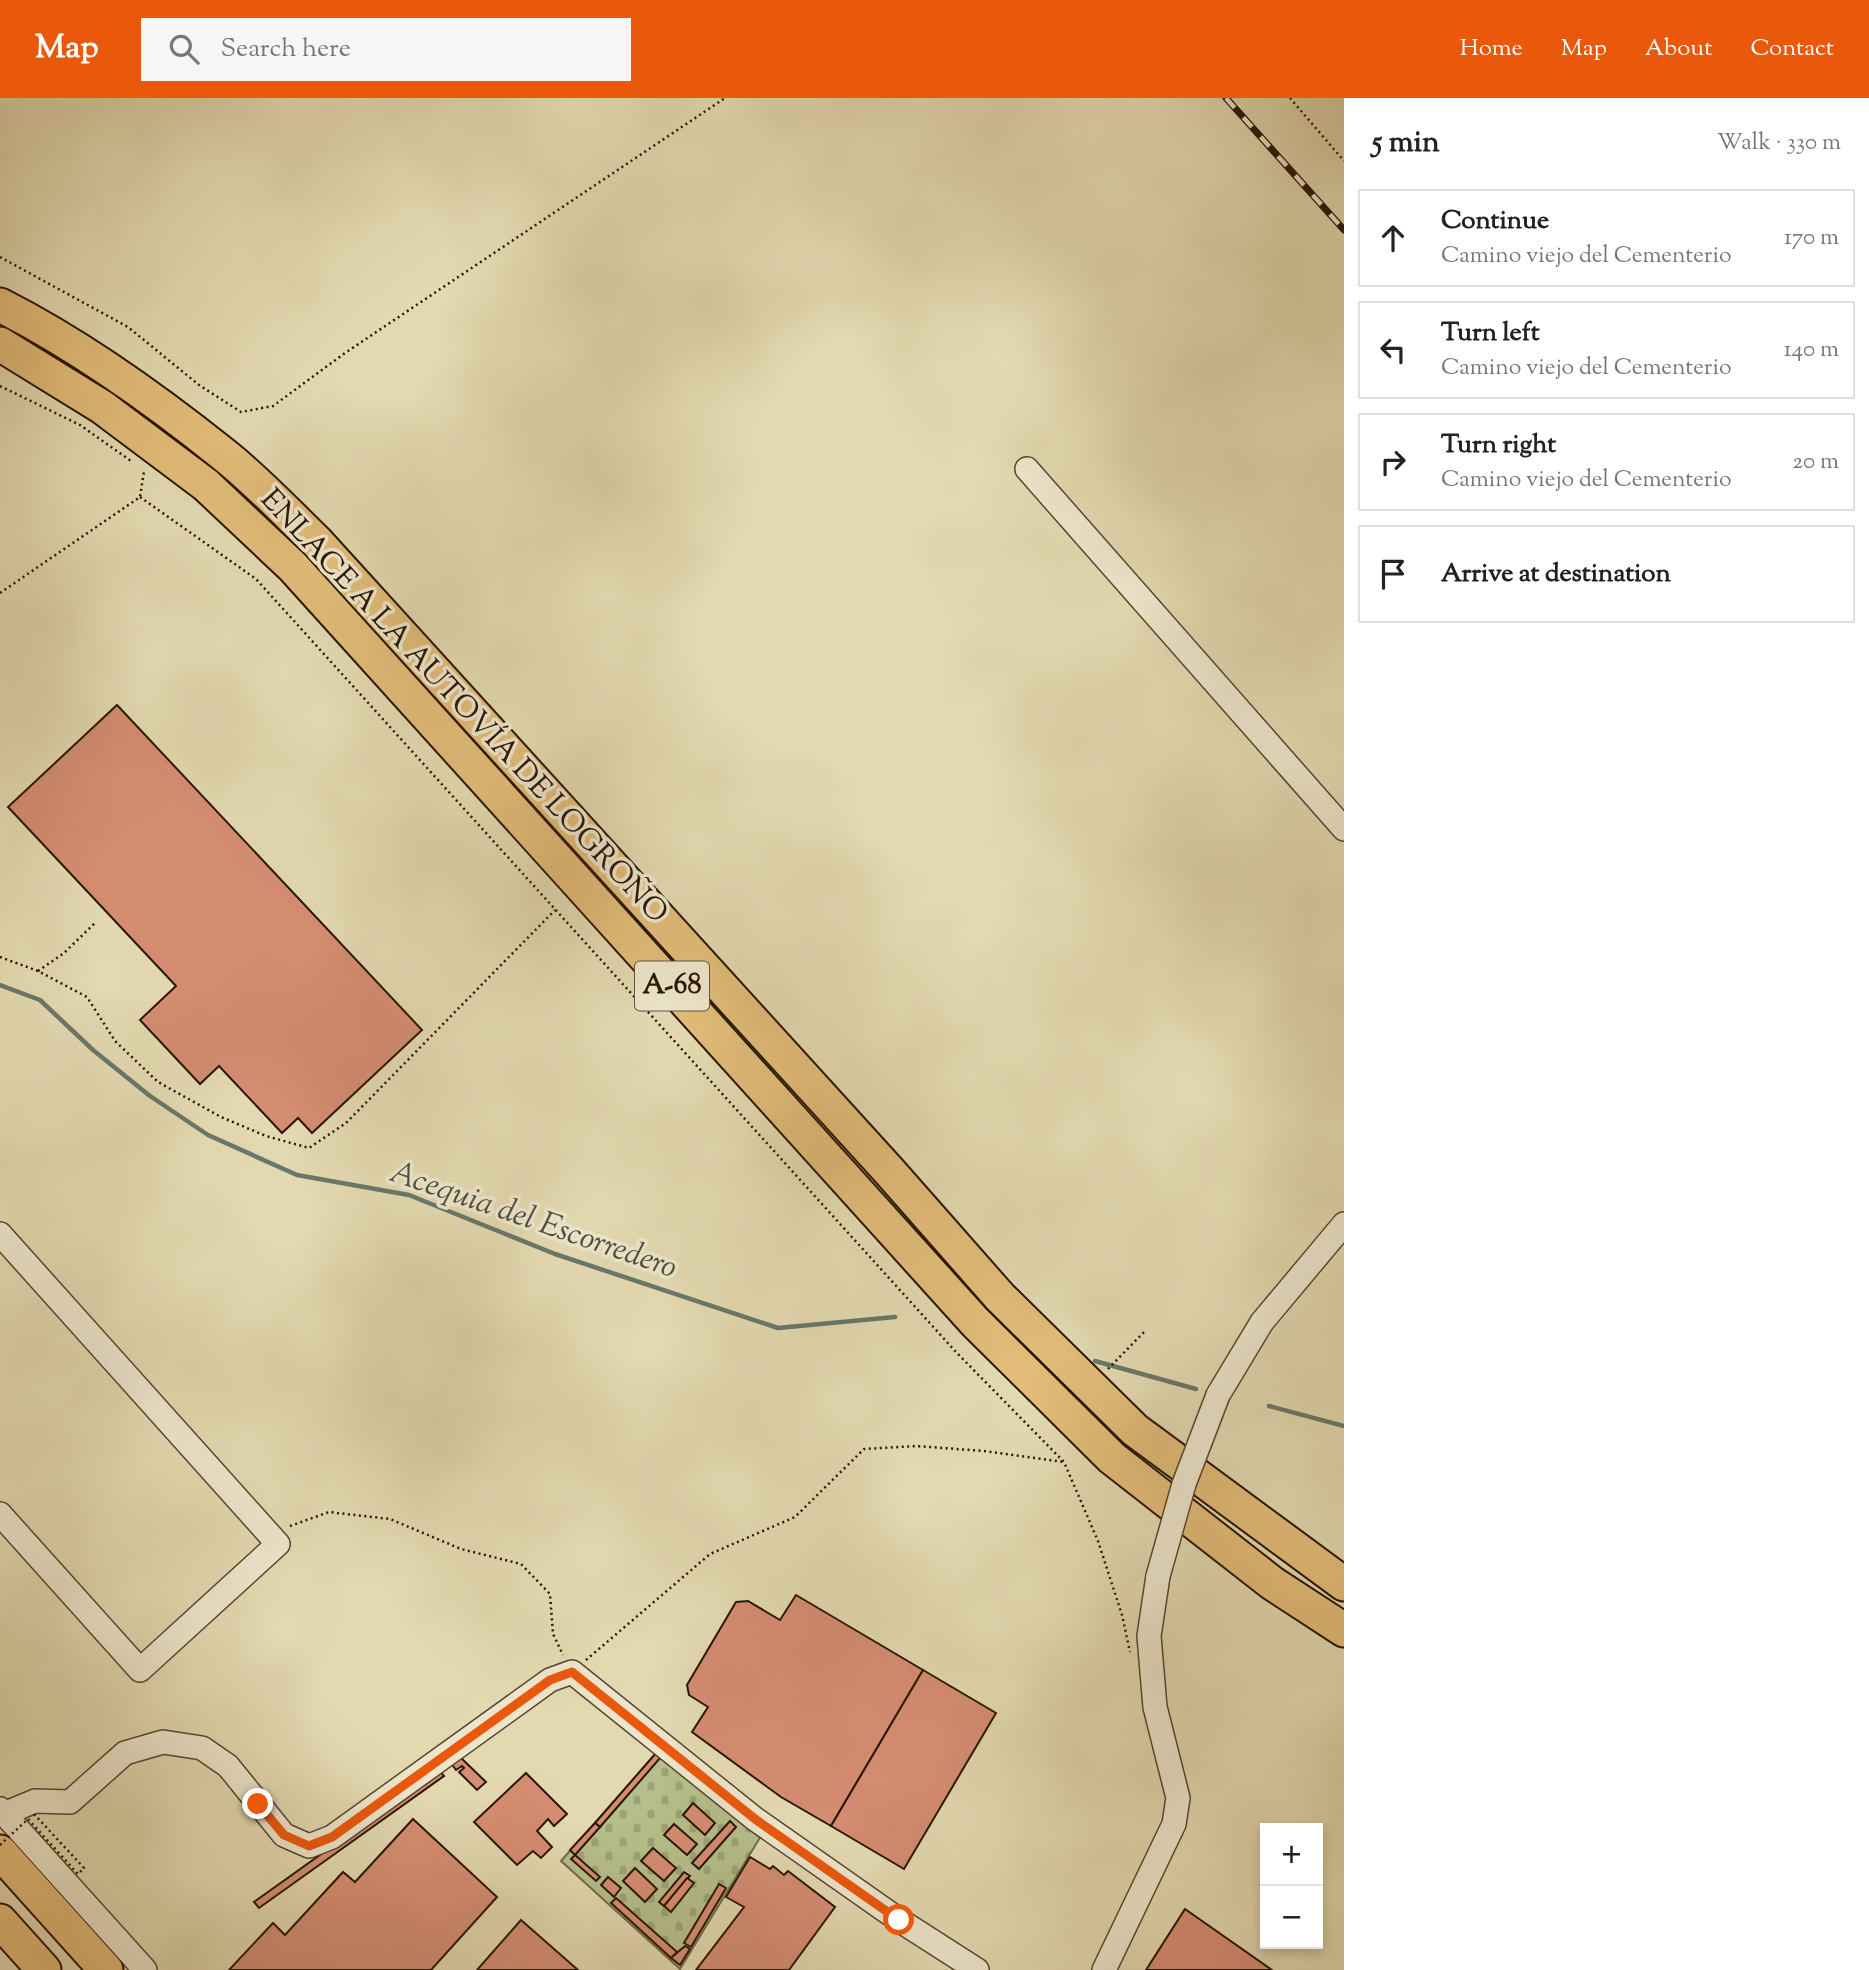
<!DOCTYPE html>
<meta charset="utf-8">
<style>
:root{--surface:#fff;--page:#f6f6f6;--text:#222;--muted:#767676;--line:#e0e0e0;--accent:#ea580c}
body{margin:0;font-family:"Sorts Mill Goudy",serif;background:var(--page);color:var(--text)}
.controls{position:absolute;right:21px;bottom:21px;display:grid;overflow:hidden;border-radius:0px;box-shadow:0 4px 10px #0003}
.controls button{width:63px;height:63px;display:grid;place-items:center;padding:0;border:0;border-bottom:2px solid var(--line);background:var(--surface);color:var(--text);font:35px sans-serif}
.stop{position:absolute;width:21px;height:21px;margin:-16px;border:5px solid #ea580c;border-radius:50%;background:#fff}
.stop.end{background:#ea580c;border-color:#fff;box-shadow:0 2px 7px #0008}
.list{margin:0;padding:0;list-style:none}
h2{display:flex;justify-content:space-between;align-items:center;height:91px;margin:0;padding:0 28px;font-size:30px}
h2 small{font-size:23px;font-weight:400;color:var(--muted)}
.list li{display:grid;grid-template-columns:46px 1fr auto;gap:21px;align-items:center;box-sizing:border-box;height:98px;margin:0 14px 14px;padding:0 14px;border:2px solid var(--line);border-radius:0px}
.list b{display:block;font-size:26px;white-space:nowrap}
.list p{margin:0;font-size:23px;white-space:nowrap;color:var(--muted)}
.list em{font-size:23px;font-style:normal;color:var(--muted)}
.icon{flex:none;width:38px;height:38px;fill:none;stroke:currentColor;stroke-width:2;stroke-linecap:round;stroke-linejoin:round}
.map{position:relative;flex:none;width:1344px;height:1872px;overflow:hidden}
header{display:flex;align-items:center;gap:42px;box-sizing:border-box;height:98px;padding:0 35px;background:var(--accent);color:#fff}
header strong{font-size:33px}
nav{display:flex;gap:38px;margin-inline-start:auto;font-size:24px}
.search{width:490px;height:63px;background:var(--page);display:flex;align-items:center;gap:18px;box-sizing:border-box;padding:0 24px;border-radius:0px;color:var(--muted);font-size:26px}
main{display:flex}
aside{flex:1;background:var(--surface)}
.map>svg:first-child{display:block}
.cemetery{fill:url(#cemetery-stones);stroke:#6e6a48;stroke-width:2}
.lines{fill:none;stroke-linecap:round;stroke-linejoin:round}
.stream{stroke:#69786a;stroke-width:4.5}
.building{fill:#d58d72;stroke:#281505;stroke-width:2}
.minor-casing{stroke:#574630;stroke-width:26}
.highway-casing{stroke:#281505;stroke-width:37}
.path{stroke:#281505;stroke-width:2.5;stroke-dasharray:2 3.5;stroke-linecap:butt}
.minor{stroke:#ede6cc;stroke-width:23}
.highway{stroke:#e2bc78;stroke-width:33}
.rail-casing{stroke:#281505;stroke-width:7}
.rail{stroke:#ede6cc;stroke-width:4.5;stroke-dasharray:13;stroke-linecap:butt}
.minor-bridge-casing{stroke:#574630;stroke-width:26;stroke-linecap:butt}
.path-bridge{stroke:#281505;stroke-width:2.5;stroke-dasharray:2 3.5;stroke-linecap:butt}
.minor-bridge{stroke:#ede6cc;stroke-width:23}
.route{stroke:#ea580c;stroke-width:9}
.labels{text-anchor:middle;dominant-baseline:central;stroke-width:7;stroke-linejoin:round;paint-order:stroke}
.shield{fill:#ede6cc;stroke:#635441;stroke-width:2}
.shield-label{font-size:28px;font-weight:bold;fill:#281505}
.street-label{font-size:30px;fill:#281505;stroke:#ede6cc}
.water-label{font-size:32px;font-style:italic;fill:#4e4f40;stroke:#ede6cc}
</style>
<header>
<strong>Map</strong>
<div class="search"><svg class="icon" aria-label="search" viewBox="0 0 24 24"><circle cx="10" cy="10" r="6"/><path d="M15 15l6 6"/></svg>Search here</div>
<nav><a>Home</a><a>Map</a><a>About</a><a>Contact</a></nav>
</header>
<main>
<div class="map">
<svg width="1344" height="1872" viewBox="0 0 1344 1872">
<defs>
<pattern id="cemetery-stones" width="16" height="16" patternUnits="userSpaceOnUse" patternTransform="scale(1.75)"><rect width="16" height="16" fill="#b5bf8b"/><path d="M2 7V4a2 2 0 0 1 4 0v3zM10 15v-3a2 2 0 0 1 4 0v3z" fill="#9ca376"/></pattern>
</defs>
<rect width="100%" height="100%" fill="#e3d9b1"/>
<filter id="stains"><feTurbulence type="fractalNoise" baseFrequency=".00286" numOctaves="4"/><feColorMatrix values="0 0 0 0 .2 0 0 0 0 .09 0 0 0 0 .02 0 0 0 .5 -.17"/></filter>
<radialGradient id="worn" r=".72"><stop offset=".6" stop-color="#630" stop-opacity="0"/><stop offset="1" stop-color="#630" stop-opacity=".3"/></radialGradient>
<!-- cemetery -->
<path class="cemetery" d="M661 1650 761 1738 680 1871 561 1763Z"/>
<g class="lines">
<!-- stream -->
<g class="stream">
<path d="M0 887 40 902 93 952 150 998 208 1037 297 1077 409 1097 555 1156 778 1230 895 1219"/>
<path d="M1095 1263 1196 1291"/>
<path d="M1269 1308 1344 1328"/>
</g>
</g>
<!-- building -->
<g class="building">
<path d="M117 607 422 932 312 1035 298 1020 282 1035 219 968 200 986 140 922 176 888 8 709Z"/>
<path d="M796 1497 923 1572 831 1728 781 1699 692 1634 708 1609 689 1597 687 1587 736 1504 748 1503 780 1522Z"/>
<path d="M923 1572 996 1615 904 1771 831 1728Z"/>
<path d="M656 1655 661 1659 600 1729 595 1725Z"/>
<path d="M458 1657 486 1684 477 1692 459 1674 464 1670 462 1668 456 1672 450 1664Z"/>
<path d="M439 1672 444 1678 259 1810 254 1804Z"/>
<path d="M526 1675 567 1716 554 1728 548 1721 537 1733 552 1749 541 1760 533 1753 517 1767 474 1724Z"/>
<path d="M693 1705 715 1725 705 1737 683 1717Z"/>
<path d="M413 1721 497 1799 431 1872H229L273 1825 285 1837 343 1774 355 1784Z"/>
<path d="M730 1723 736 1729 699 1771 692 1765Z"/>
<path d="M595 1725 600 1729 575 1757 570 1752Z"/>
<path d="M674 1726 697 1746 687 1757 664 1737Z"/>
<path d="M653 1750 676 1770 664 1783 641 1763Z"/>
<path d="M575 1757 600 1779 596 1783 571 1761Z"/>
<path d="M750 1759 770 1771 773 1768 784 1777 788 1773 835 1809 789 1872H696L744 1809 726 1799Z"/>
<path d="M635 1770 657 1791 645 1804 623 1783Z"/>
<path d="M684 1774 690 1778 664 1808 659 1804Z"/>
<path d="M608 1779 621 1790 614 1799 601 1787Z"/>
<path d="M687 1780 694 1785 671 1814 664 1808Z"/>
<path d="M719 1786 726 1790 691 1849 684 1845Z"/>
<path d="M616 1800 677 1854 671 1860 611 1805Z"/>
<path d="M1185 1811 1272 1872H1146Z"/>
<path d="M521 1822 578 1872H477Z"/>
<path d="M685 1848 690 1851 680 1867 671 1860Z"/>
</g>
<g class="lines">
<!-- minor casing -->
<g class="minor-casing">
<g id="minor">
<path d="M1027 371 1344 731"/>
<path d="M0 1136 278 1446 140 1572 0 1416"/>
<path d="M1218 1297 1262 1224 1344 1126"/>
<path d="M0 1711 145 1872"/>
<path d="M4 1716 35 1703 70 1704 125 1655 163 1644 202 1650 228 1668 284 1737 309 1748 332 1739 550 1582 572 1574 755 1721 899 1822 977 1872"/>
<path d="M1104 1872 1174 1726 1178 1700 1155 1609 1149 1538 1158 1478"/>
</g>
</g>
<!-- highway casing -->
<g class="highway-casing">
<g id="highway">
<path d="M0 207C79 247 153 300 223 356 256 382 286 414 317 444L890 1074 1000 1199 1135 1332 1344 1486"/>
<path d="M0 246 102 309 206 387 293 469 975 1224 1112 1360 1272 1485 1344 1532"/>
<path d="M0 1754 106 1872"/>
<path d="M0 1823 44 1872"/>
</g>
</g>
<!-- path -->
<g class="path">
<path d="M1290 0 1344 63"/>
<path d="M0 159 128 229 199 287 241 314 273 308 345 255 725 0"/>
<path d="M0 288 80 327 131 363"/>
<path d="M140 399 256 481 956 1254 1064 1364 1098 1443 1122 1517 1130 1554"/>
<path d="M0 495 140 399 144 373"/>
<path d="M0 859 38 873 87 899 115 943 158 984 221 1019 266 1038 309 1050 346 1025 555 812"/>
<path d="M38 873 64 855 96 824"/>
<path d="M1108 1271 1144 1234"/>
<path d="M290 1428 329 1414 390 1421 461 1451 521 1466 550 1496 553 1536 563 1557"/>
<path d="M586 1562 710 1456 795 1419 864 1351 916 1348 984 1353 1064 1364"/>
</g>
<!-- minor -->
<use href="#minor" class="minor"/>
<!-- highway -->
<use href="#highway" class="highway"/>
<!-- rail casing -->
<g class="rail-casing">
<path id="rail" d="M1226 0 1344 132"/>
</g>
<!-- rail -->
<use href="#rail" class="rail"/>
<!-- minor-bridge casing -->
<g class="minor-bridge-casing">
<path id="minor-bridge" d="M1158 1478 1184 1386 1218 1297"/>
</g>
<!-- path-bridge -->
<path class="path-bridge" d="M0 1747 28 1721 78 1776 84 1770 34 1716"/>
<!-- minor-bridge -->
<use href="#minor-bridge" class="minor-bridge"/>
</g>
<g class="lines">
<!-- route -->
<path class="route" d="M258 1706 284 1737 309 1748 332 1739 550 1582 572 1574 755 1721 899 1822"/>
</g>
<g class="labels">
<!-- shield labels -->
<rect class="shield" x="635" y="863.5" width="74" height="49" rx="5"/>
<g class="shield-label">
<text x="672" y="888">A-68</text>
</g>
<!-- street labels -->
<g class="street-label">
<text transform="translate(463 609) rotate(47)">ENLACE A LA AUTOVÍA DE LOGROÑO</text>
</g>
<!-- water labels -->
<g class="water-label">
<text transform="translate(533 1123) rotate(19)">Acequia del Escorredero</text>
</g>
</g>
<rect width="100%" height="100%" filter="url(#stains)"/>
<rect width="100%" height="100%" fill="url(#worn)"/>
</svg>
<div class="controls">
<button>+</button>
<button>−</button>
</div>
<div class="stop" style="left:899px;top:1822px"></div>
<div class="stop end" style="left:258px;top:1706px"></div>
</div>
<aside>
<h2>5 min<small>Walk · 330 m</small></h2>
<ul class="list">
<li><svg class="icon" aria-label="ahead" viewBox="0 0 24 24"><path d="M12 20V5M6 11l6-6 6 6"/></svg><div><b>Continue</b><p>Camino viejo del Cementerio</p></div><em>170 m</em></li>
<li><svg class="icon" aria-label="left" viewBox="0 0 24 24"><path d="M17 20v-9H6M10 6l-5 5 5 5"/></svg><div><b>Turn left</b><p>Camino viejo del Cementerio</p></div><em>140 m</em></li>
<li><svg class="icon" aria-label="right" viewBox="0 0 24 24"><path d="M7 20v-9h11M14 6l5 5-5 5"/></svg><div><b>Turn right</b><p>Camino viejo del Cementerio</p></div><em>20 m</em></li>
<li><svg class="icon" aria-label="arrive" viewBox="0 0 24 24"><path d="M6 21V4h12l-3 4 3 4H6"/></svg><div><b>Arrive at destination</b></div></li>
</ul>
</aside>
</main>
